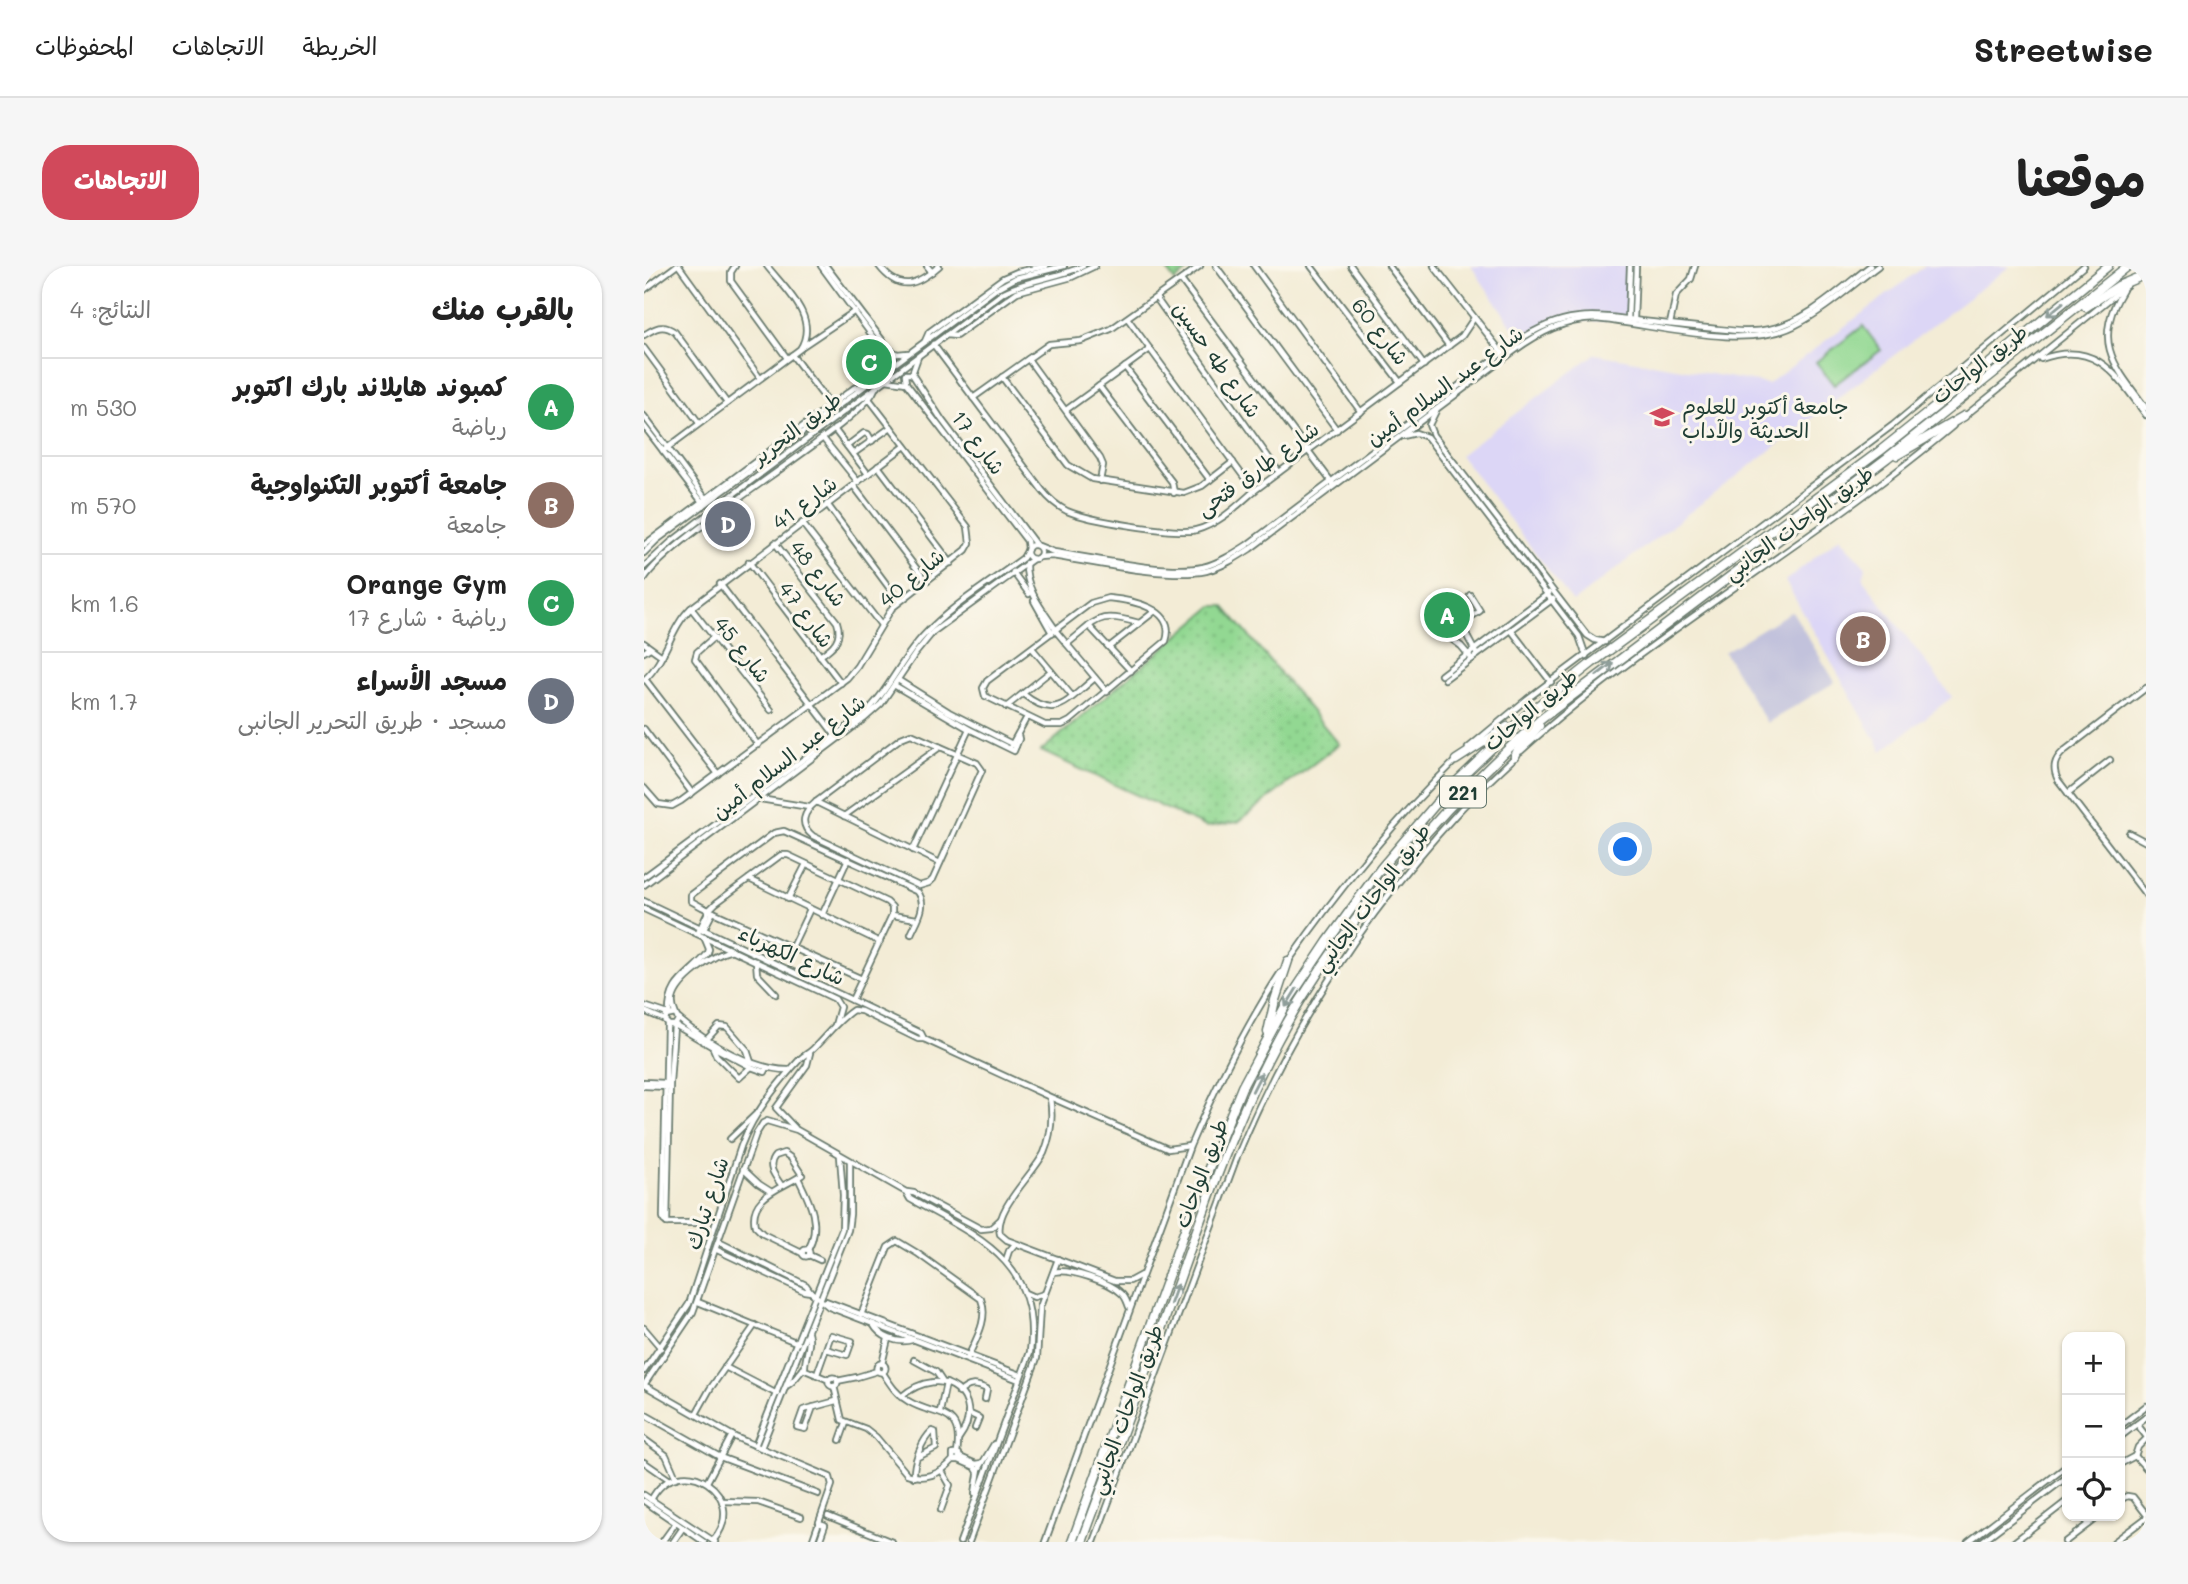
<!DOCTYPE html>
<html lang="ar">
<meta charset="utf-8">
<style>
:root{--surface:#fff;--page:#f6f6f6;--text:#222;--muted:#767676;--line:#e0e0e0;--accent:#d1495b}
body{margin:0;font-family:Mali,"Playpen Sans Arabic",sans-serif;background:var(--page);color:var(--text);direction:rtl}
.controls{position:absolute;right:21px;bottom:21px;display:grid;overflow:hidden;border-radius:14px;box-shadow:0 2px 5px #0004}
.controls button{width:63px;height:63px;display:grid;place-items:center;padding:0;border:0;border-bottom:2px solid var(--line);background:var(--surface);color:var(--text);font:35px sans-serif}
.you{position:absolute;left:982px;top:584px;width:24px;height:24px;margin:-18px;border:5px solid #fff;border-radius:50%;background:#1a73e8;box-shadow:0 0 0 10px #1a73e833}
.badge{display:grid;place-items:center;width:46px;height:46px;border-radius:50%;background:var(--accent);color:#fff;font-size:23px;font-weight:700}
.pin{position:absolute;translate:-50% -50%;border:4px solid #fff;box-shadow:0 2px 7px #0006}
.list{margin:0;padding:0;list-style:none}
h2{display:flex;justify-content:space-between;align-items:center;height:91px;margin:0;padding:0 28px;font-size:30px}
h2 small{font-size:23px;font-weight:400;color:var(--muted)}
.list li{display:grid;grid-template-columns:46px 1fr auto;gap:21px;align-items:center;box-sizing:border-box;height:98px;padding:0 28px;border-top:2px solid var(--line)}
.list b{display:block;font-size:26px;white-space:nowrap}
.list p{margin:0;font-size:23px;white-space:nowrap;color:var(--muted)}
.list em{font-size:23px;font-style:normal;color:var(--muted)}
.icon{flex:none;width:38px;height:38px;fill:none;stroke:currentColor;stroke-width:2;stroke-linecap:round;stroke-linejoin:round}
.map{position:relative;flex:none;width:1502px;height:1276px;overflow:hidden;direction:ltr;border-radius:28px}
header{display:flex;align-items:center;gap:42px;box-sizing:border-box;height:98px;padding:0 35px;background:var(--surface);border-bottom:2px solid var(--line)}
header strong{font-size:33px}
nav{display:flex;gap:38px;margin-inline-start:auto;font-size:24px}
.intro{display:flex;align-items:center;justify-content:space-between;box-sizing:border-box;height:168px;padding:0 42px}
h1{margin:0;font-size:49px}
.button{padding:18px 32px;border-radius:28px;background:var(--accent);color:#fff;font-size:24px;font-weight:700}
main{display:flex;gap:42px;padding:0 42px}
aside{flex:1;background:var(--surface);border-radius:28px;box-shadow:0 2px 5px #0004}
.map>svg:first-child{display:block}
.built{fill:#dcd6f6}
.industrial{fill:#c2c2dc}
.grass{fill:url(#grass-dots);stroke:#588a63;stroke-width:2}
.park{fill:#92d892;stroke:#588a63;stroke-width:2}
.garden{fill:url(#garden-furrows);stroke:#588a63;stroke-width:2}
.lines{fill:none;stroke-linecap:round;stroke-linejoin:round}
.minor-casing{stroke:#697a6d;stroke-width:8}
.highway-casing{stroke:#697a6d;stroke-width:11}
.minor{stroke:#fff;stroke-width:4.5}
.highway{stroke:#fff;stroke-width:8}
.oneway{stroke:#8f9e9a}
.labels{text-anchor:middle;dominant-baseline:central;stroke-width:6;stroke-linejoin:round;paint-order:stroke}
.shield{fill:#fbf7ec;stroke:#61756b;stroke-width:2}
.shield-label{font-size:19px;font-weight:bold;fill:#1f3d34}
.street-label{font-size:21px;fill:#1f3d34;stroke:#fbf7ec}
.poi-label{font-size:21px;fill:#1f3d34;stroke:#fbf7ec;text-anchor:start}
</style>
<header>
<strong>Streetwise</strong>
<nav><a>الخريطة</a><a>الاتجاهات</a><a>المحفوظات</a></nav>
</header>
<div class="intro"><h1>موقعنا</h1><a class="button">الاتجاهات</a></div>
<main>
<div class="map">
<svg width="1502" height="1276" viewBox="0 0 1502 1276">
<defs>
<pattern id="grass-dots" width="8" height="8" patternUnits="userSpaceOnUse" patternTransform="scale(1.75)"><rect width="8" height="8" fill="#92d892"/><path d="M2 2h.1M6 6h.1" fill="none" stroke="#7dba7e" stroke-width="1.8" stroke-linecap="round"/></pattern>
<pattern id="garden-furrows" width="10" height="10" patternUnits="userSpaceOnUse" patternTransform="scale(1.75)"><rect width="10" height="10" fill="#92d892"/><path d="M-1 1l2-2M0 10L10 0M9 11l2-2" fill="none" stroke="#7dba7e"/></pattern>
</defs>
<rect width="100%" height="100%" fill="#fbf7ec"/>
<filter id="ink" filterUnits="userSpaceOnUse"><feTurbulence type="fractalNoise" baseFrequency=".0143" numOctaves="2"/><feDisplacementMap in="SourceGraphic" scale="14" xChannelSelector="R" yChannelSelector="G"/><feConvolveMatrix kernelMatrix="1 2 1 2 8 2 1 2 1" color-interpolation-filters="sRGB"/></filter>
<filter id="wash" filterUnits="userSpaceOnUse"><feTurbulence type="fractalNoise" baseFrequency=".00686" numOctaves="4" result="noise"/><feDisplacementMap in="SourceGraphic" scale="28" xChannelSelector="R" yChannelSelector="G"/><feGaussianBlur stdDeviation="1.57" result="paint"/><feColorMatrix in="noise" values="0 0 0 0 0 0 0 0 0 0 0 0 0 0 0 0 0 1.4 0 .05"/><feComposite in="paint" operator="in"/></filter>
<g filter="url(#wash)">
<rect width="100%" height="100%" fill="#f3ecd6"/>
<!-- built -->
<g class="built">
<path d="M827 0H988L987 55H921L898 64 879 76Z"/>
<path d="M1281 0H1366L929 336 816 189 951 88 1124 118Z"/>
<path d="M1196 271 1222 301 1219 313 1308 431 1238 485 1141 315Z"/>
</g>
<!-- industrial -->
<path class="industrial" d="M1148 345 1191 416 1123 457 1080 386Z"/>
<!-- grass -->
<path class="grass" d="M569 340H580L695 478 594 556 562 561 397 485Z"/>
<!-- park -->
<path class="park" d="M1219 60 1237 84 1190 119 1172 96Z"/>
<!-- garden -->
<path class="garden" d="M520 0H545L547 2 531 15Z"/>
</g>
<g filter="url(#ink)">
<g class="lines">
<!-- minor casing -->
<g class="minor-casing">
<g id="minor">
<path d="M35 0 116 112"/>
<path d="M91 0 87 6V15L143 92"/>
<path d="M177 0 232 75 238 94 233 108"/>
<path d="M182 0 245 83 253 88 264 87"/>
<path d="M235 0C256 27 273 19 295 0"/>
<path d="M283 0 288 6"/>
<path d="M572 0 693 164"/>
<path d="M610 0 717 146"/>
<path d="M667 0 756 116"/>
<path d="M707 0 780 99"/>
<path d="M745 0 805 80"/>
<path d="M790 0 859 88"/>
<path d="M1493 12 1502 5"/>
<path d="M537 14 689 218"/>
<path d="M0 24 32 0"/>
<path d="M1479 24C1447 76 1471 101 1502 142"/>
<path d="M512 32 635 206"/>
<path d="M484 53 610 225"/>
<path d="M990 54 992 0"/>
<path d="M984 55 986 0"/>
<path d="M1026 58 1032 29 1047 13 1051 0"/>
<path d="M0 69C11 62 19 57 31 66L83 137"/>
<path d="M302 69 312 70 373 26 428 11 451 0"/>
<path d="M281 75 285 66 359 12 373 6 402 0"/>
<path d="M289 78 398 224C405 233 413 240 423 245 443 254 532 269 552 264 575 258 593 240 610 225L818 70 830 52"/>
<path d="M159 80 211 45"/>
<path d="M0 82 55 157"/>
<path d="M148 89 187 140"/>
<path d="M274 91 268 108 298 154 392 279"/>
<path d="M384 93 456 192 459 199 456 215"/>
<path d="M1397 93C1453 73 1473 110 1502 149"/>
<path d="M238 94 246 93V84"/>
<path d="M481 101 566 214"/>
<path d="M358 111 424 199 448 213 540 227 558 220 589 196"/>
<path d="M242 114 262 117 383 275 384 283"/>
<path d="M262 117 261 108H268"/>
<path d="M455 120 528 216 530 227"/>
<path d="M329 132 405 78 437 75 467 63 556 0"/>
<path d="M422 144 506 83"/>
<path d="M792 145 785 159 789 169 943 369 951 374 961 376"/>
<path d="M0 150 62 233"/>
<path d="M1321 150 1483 19"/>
<path d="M0 160 58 236"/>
<path d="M190 163 224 208"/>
<path d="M759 170 772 167 783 171 935 370 942 390"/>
<path d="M178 171 214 216"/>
<path d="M203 180 220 167 224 168 228 175"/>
<path d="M19 185 156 83C176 52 141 23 123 0"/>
<path d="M209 188 247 161"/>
<path d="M234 200 307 297"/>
<path d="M209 219 282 315"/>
<path d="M183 238 255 335"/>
<path d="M158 257 237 359"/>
<path d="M131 277 193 356C199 373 189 381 176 390"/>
<circle cx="390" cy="286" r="7"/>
<path d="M0 279 210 122 222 119"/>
<path d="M395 280 410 286C449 292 523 309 559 301 575 297 589 288 603 279L874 75C918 45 948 48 997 55 1022 58 1047 60 1073 63 1091 65 1108 67 1126 63 1164 55 1196 23 1226 0"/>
<path d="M0 287 13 274 352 23 372 12 420 0"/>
<path d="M395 291 408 290C448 296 524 313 562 305 578 301 592 292 606 283L870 85C896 66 920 54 952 53 1008 58 1100 85 1150 60 1180 45 1207 20 1234 0"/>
<path d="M105 296 197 417"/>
<path d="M382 297C381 323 398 343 412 364"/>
<path d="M0 301 27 276 91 227 360 26C385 13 414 12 439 0"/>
<path d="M369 306 385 328"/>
<path d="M0 313C31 265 227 152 231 122"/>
<path d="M76 318 191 469"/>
<path d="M464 332C487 334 533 342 522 375L426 455 418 459H401L341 430 339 422 343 415 447 337Z"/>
<path d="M390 335 408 367"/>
<path d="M47 342 127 444"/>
<path d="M818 357 836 345 826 329"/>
<path d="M445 360 487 405"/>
<path d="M411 364 463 426"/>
<path d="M867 364 907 416"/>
<path d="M70 371 53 386 51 393 114 479"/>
<path d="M0 377 18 390"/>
<path d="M423 378C455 353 453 345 495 357"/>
<path d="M465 381 511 345"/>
<path d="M388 382 428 430"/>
<path d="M0 386 6 382"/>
<path d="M828 393 817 380 787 358 785 353 786 347 801 336 812 338 824 372 833 389"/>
<path d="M797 409 905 327"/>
<path d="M1 413 74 508"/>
<path d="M801 413 909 333"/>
<path d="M0 414C22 395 26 362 47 342L261 180"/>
<path d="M254 414 305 446 372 480"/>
<path d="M250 419 325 463 370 485 375 473 374 469"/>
<path d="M1502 422 1420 485C1410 494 1408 502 1414 514L1502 629"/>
<path d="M379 428C413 455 422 435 451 412"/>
<path d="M362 441 407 405"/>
<path d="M0 463 48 527"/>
<path d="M267 468 333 497 338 504 289 613 285 617 275 620 169 570C154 558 160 546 172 536L257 472Z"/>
<path d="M367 480 383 451"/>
<path d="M824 482 883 433 1249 159 1440 0"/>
<path d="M877 485C1011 364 1171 276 1309 160"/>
<path d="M0 522 14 538 28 540 37 535 203 412 213 400 248 342 322 284 326 277 324 261 226 134"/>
<path d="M1424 527 1466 494"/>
<path d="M116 533 165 541"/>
<path d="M172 536 296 597"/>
<path d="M200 550 296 481"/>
<path d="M1485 567 1502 576"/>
<path d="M269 584 325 463"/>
<path d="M0 611 218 450C244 427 256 394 280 369 308 339 347 316 379 292L383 285"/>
<path d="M105 613 236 676"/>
<path d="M0 619 220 453 237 438 271 388 289 366 389 293"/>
<path d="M144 633 162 598"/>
<path d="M0 635 277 767 280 773"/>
<path d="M0 643 191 733 196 741 191 759"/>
<path d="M178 649 204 593"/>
<path d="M248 649 273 653"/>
<path d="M59 665 69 646"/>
<path d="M54 667 65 644 72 637 137 589H144L243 636 248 641V649L208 734"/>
<path d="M148 681 166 643"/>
<path d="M112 695 113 708 132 728"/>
<path d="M644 696C695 623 749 556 813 493"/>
<path d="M218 713 58 641 47 635V629L130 567 140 565 274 626C284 640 273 654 267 668"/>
<path d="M0 740 24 748"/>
<path d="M0 745 21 754"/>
<path d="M25 748C24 714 46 710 64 687L65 683 60 671"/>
<path d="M31 748 22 750 21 755 25 759H31L34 754C32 747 27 742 29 733 33 714 70 688 88 684"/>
<path d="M35 753C61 776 111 805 146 804"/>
<path d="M31 759 69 781 107 801 121 806 123 802"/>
<path d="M64 772 75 760 83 761 103 784 107 796"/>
<path d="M69 782 72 789 95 812 107 801"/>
<path d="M0 816 21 817"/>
<path d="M0 820 24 821"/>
<path d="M406 832C409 850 407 870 400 887 389 909 350 943 356 968L363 974 471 1015H486L497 1009"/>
<path d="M151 862 132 842 163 799 166 787"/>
<path d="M86 873 112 848"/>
<path d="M99 903 115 918 126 925"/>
<path d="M154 912C166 936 178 959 164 984"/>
<path d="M138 920C131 910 122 900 131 890L140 887 147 892 158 909C139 922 104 930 111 960L119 968 158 987"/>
<path d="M263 926 270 927 337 963 347 962 357 953"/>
<path d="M23 957 20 955 19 951 23 758"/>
<path d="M23 957 26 817 30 760"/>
<path d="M23 957H60"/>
<circle cx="162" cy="987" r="3.5"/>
<path d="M73 984 160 1025 167 1026 162 1019 75 976"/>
<path d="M165 989 176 994"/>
<path d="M362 994 365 985 371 978"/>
<path d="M410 1006C425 1002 466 1016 477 1027 482 1031 483 1036 485 1041"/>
<path d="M167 1026 185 1041 375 1114"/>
<path d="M381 1027 390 1031 400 1028"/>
<path d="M182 1035 377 1109"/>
<path d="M54 1036 154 1077"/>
<path d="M217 1049 244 981 253 975 273 987 337 1033C345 1053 332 1073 324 1091"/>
<path d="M229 1058C236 1071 253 1078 268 1074"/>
<path d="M0 1062 17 1082"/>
<path d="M270 1094 292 1106 298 1115"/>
<circle cx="237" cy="1102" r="4.5"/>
<path d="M238 1098 244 1073"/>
<path d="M81 1101 133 1128"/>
<path d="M159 1103 185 1114"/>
<path d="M0 1105 45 1038 97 880C109 848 133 818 156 793 160 789 165 787 169 783 182 770 193 755 209 744L217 745 274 773H280L406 831 524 883 545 880"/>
<path d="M239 1107C246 1118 252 1128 264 1135 291 1152 320 1140 313 1187"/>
<path d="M173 1108 187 1069 208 1075 203 1089 182 1083"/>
<circle cx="189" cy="1116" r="4.5"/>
<path d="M193 1115 213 1111 233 1105"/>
<path d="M0 1119 49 1046 112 868 119 857 123 855 153 864 262 926 266 933C332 970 397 995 386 1086L316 1276"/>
<path d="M0 1119 91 1171 186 1211 188 1219 168 1276"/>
<path d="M144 1119C151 1115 155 1107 161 1101 161 1089 168 1078 164 1067"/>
<path d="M190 1120 198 1154 222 1163 232 1171 263 1208C280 1215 297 1208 309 1194"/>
<path d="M315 1127C325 1117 331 1118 343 1123L341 1133"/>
<path d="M257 1131C300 1094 344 1133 315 1172"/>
<path d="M169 1141 161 1163 153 1161 159 1144 192 1135"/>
<path d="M296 1146 302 1117"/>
<path d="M324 1147 335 1152 331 1162"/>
<path d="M0 1148 76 1191 174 1228"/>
<path d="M52 1148 66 1123 111 1059"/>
<path d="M1493 1158 1502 1170"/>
<path d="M1476 1160 1502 1140"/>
<path d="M1476 1171 1502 1151"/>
<path d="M0 1173 22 1189 32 1212"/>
<path d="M196 1174 202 1157"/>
<path d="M111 1180 198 963 199 929 196 890"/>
<path d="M117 1182 204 964 206 948V895"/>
<path d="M1491 1190 1494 1181 1502 1173"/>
<path d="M1491 1190 1502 1202"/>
<path d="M316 1191 332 1198 338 1197"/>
<path d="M315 1194V1188H309V1194H315L331 1201 334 1206"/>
<path d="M0 1196 26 1214"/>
<path d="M1476 1198 1491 1190"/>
<path d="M270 1211C269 1196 278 1174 288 1165L291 1166 292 1182 274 1191"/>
<path d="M63 1216 88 1169"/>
<path d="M331 1227 335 1203 350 1178"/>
<path d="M0 1229 71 1276"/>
<path d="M7 1234C35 1180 108 1229 69 1275"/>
<path d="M1476 1234 1483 1230 1489 1231 1502 1248"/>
<path d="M0 1235 60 1276"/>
<path d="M78 1235 114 1236 157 1251"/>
<path d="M297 1244 306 1219 298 1205"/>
<path d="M184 1250 248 1276"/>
<path d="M1437 1250 1444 1258"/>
<path d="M18 1276 31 1258"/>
<path d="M29 1276 38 1263"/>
<path d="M175 1276 181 1259 175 1257"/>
<path d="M325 1276 393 1092 396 1041 414 993"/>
<path d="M401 1276 546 880C572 820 601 761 637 706"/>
<path d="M450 1276 593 891C646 761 722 646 817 543 834 525 853 508 871 491"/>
<path d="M1324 1276 1423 1200"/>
<path d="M1337 1276 1423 1211"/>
<path d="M1370 1276 1423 1235"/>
<path d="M1421 1276 1455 1250"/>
<path d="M1470 1276 1502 1252"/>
</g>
</g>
<!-- highway casing -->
<g class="highway-casing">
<g id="highway">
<path d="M1442 41 1474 20 1493 12"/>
<path d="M1253 189 1320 150"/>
<path d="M871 490 875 482 895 460"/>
<path d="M812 494 863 461"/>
<path d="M624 766 631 734 644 695"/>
<path d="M428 1276 549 941 598 821 644 735 684 675 737 602 802 526 881 450 948 397 1236 185 1329 111 1464 0"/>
<path d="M438 1276C470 1190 502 1104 534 1017 568 921 602 823 656 735 722 629 803 536 896 454L1243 192 1484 0"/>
</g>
</g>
<!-- minor -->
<use href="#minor" class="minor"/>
<!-- highway -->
<use href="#highway" class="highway"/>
</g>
<!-- one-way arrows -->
<defs><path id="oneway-shaft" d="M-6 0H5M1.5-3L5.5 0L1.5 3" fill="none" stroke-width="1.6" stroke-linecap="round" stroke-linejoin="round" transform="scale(1.75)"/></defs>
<g class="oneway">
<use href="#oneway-shaft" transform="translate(1411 43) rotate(141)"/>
<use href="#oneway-shaft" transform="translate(961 403) rotate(-38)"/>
<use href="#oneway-shaft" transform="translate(647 732) rotate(122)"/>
<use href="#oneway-shaft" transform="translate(613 816) rotate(-63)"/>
<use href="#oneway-shaft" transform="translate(530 1028) rotate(-70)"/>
</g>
</g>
<!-- icons -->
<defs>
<g id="university-bare" transform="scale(1.89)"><path d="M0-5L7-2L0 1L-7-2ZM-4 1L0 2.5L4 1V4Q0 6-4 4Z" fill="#d1495b" stroke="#fbf7ec" stroke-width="2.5" paint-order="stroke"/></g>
</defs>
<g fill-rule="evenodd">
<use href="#university-bare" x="1018" y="151"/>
</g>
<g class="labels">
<!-- shield labels -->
<rect class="shield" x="796" y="510.5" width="46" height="31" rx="5"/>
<g class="shield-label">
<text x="819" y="526">221</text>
</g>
<!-- street labels -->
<g class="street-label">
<text transform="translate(737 65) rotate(52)">شارع 60</text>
<text transform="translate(574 93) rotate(55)">شارع طه حسين</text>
<text transform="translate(1335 97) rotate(-38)">طريق الواحات</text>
<text transform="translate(800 119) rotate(-36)">شارع عبد السلام أمين</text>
<text transform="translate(152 161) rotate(-37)">طريق التحرير</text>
<text transform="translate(335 176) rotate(53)">شارع 17</text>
<text transform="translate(613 202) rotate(-36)">شارع طارق فتحى</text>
<text transform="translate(160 236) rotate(-37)">شارع 41</text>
<text transform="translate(1154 256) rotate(-36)">طريق الواحات الجانبي</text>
<text transform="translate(175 307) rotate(52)">شارع 48</text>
<text transform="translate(267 311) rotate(-40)">شارع 40</text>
<text transform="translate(163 348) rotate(53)">شارع 47</text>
<text transform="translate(99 383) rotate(52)">شارع 45</text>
<text transform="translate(886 443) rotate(-40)">طريق الواحات</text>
<text transform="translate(144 490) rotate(-38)">شارع عبد السلام أمين</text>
<text transform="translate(727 631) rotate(-53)">طريق الواحات الجانبي</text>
<text transform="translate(148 688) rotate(25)">شارع الكهرباء</text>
<text transform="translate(556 907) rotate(-69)">طريق الواحات</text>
<text transform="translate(62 937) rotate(-72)">شارع تبارك</text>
<text transform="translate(481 1143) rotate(-70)">طريق الواحات الجانبي</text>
</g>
<!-- poi labels -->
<g class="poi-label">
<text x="1038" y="139">جامعة أكتوبر للعلوم<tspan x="1038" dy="24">الحديثة والآداب</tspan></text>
</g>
</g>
</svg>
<div class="controls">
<button>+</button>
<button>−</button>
<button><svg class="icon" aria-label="locate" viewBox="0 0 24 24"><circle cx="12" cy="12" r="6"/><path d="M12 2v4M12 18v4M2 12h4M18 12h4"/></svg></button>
</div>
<div class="you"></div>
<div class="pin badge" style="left:803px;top:349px;background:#2e9e5b">A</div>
<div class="pin badge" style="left:1219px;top:373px;background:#8d6e63">B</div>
<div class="pin badge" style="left:225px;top:96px;background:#2e9e5b">C</div>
<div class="pin badge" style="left:84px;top:258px;background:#6b7280">D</div>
</div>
<aside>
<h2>بالقرب منك<small>النتائج: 4</small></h2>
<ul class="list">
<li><span class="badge" style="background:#2e9e5b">A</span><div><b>كمبوند هايلاند بارك اكتوبر</b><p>رياضة</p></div><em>530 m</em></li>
<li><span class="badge" style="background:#8d6e63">B</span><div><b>جامعة أكتوبر التكنواوجية</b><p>جامعة</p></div><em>570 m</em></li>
<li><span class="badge" style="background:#2e9e5b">C</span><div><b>Orange Gym</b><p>رياضة · شارع 17</p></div><em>1.6 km</em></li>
<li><span class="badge" style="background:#6b7280">D</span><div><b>مسجد الأسراء</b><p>مسجد · طريق التحرير الجانبى</p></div><em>1.7 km</em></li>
</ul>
</aside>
</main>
